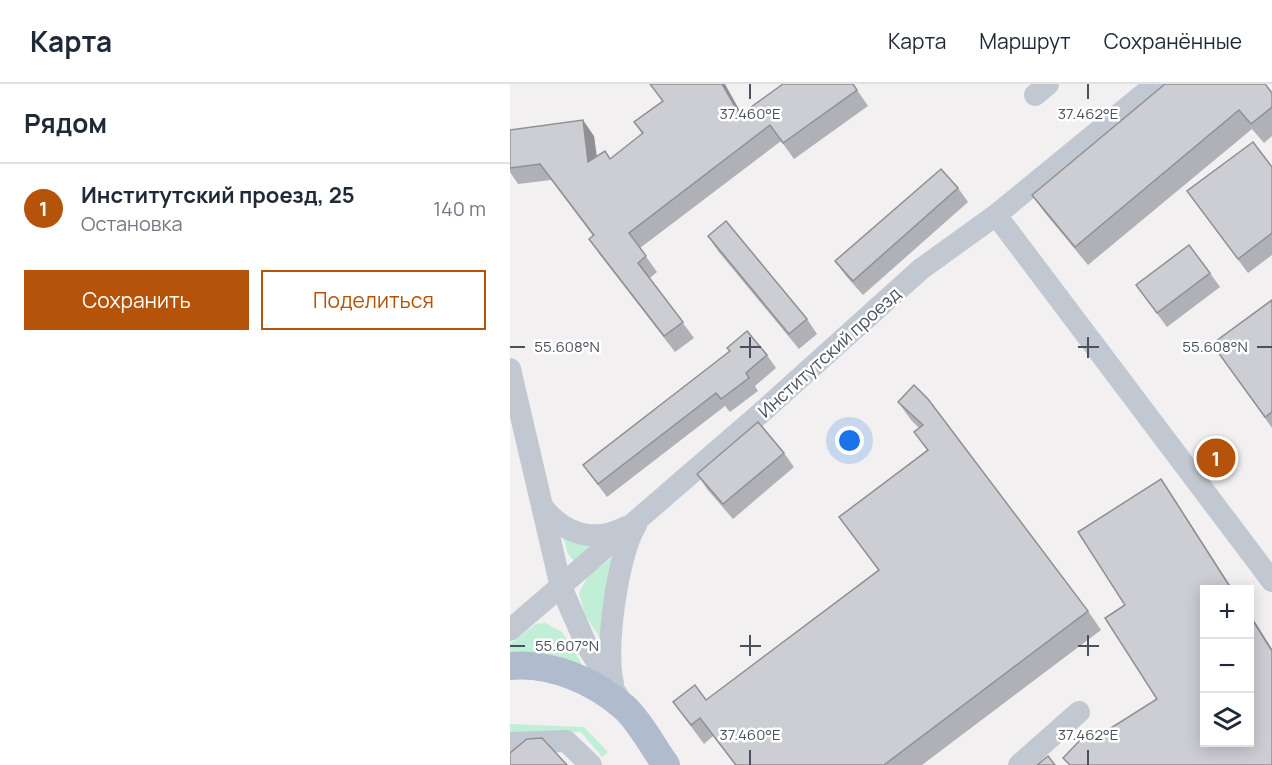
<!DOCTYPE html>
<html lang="ru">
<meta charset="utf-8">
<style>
:root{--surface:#fff;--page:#f2f2f3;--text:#1f2937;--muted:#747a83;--line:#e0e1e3;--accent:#b45309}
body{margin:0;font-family:Manrope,sans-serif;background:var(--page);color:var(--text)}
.controls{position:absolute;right:18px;bottom:18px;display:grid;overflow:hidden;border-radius:0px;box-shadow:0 3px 15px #0003}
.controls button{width:54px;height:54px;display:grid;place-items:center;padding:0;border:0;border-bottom:2px solid var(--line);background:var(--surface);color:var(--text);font:30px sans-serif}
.you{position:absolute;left:340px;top:357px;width:21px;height:21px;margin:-15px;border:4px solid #fff;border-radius:50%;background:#1a73e8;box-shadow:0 0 0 9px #1a73e833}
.badge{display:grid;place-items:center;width:39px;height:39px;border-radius:50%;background:var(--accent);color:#fff;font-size:20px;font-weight:700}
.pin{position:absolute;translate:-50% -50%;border:3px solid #fff;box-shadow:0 2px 6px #0006}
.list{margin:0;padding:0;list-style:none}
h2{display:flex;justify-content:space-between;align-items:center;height:78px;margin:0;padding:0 24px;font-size:26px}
h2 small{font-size:20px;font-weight:400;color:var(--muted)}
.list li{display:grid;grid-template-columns:39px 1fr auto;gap:18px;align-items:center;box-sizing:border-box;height:90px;padding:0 24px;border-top:2px solid var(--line)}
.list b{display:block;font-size:22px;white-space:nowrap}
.list p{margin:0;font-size:20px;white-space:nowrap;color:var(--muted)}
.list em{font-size:20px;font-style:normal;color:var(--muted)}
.actions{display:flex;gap:12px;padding:18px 24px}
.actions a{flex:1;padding:14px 0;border:2px solid var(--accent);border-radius:0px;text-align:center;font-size:21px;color:var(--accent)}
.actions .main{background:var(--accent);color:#fff}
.icon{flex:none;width:33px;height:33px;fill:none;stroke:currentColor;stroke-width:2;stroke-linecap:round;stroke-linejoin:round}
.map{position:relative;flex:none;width:762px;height:681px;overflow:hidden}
header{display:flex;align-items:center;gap:36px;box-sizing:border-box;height:84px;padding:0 30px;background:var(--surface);border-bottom:2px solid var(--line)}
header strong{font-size:28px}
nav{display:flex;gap:33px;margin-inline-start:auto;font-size:21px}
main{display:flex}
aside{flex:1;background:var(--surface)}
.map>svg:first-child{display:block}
.green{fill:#c0eed7}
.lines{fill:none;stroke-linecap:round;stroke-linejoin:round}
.minor{stroke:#c1c8d1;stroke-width:22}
.major{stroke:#b0bcce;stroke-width:28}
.wall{fill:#b0b1b6}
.shaded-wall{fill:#909094}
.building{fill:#cdced4;stroke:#909094;stroke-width:1.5}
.ticks{fill:none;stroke:#48515d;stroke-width:2}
.labels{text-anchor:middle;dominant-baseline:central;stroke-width:5;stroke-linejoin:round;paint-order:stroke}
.street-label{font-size:18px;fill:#48515d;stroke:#fff}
.ticks-label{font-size:15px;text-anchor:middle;fill:#48515d;stroke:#fff;stroke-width:5;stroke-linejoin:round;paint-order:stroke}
</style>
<header>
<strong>Карта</strong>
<nav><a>Карта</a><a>Маршрут</a><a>Сохранённые</a></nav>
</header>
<main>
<aside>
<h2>Рядом<small></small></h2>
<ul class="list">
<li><span class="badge">1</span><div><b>Институтский проезд, 25</b><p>Остановка</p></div><em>140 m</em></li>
</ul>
<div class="actions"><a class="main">Сохранить</a><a>Поделиться</a></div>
</aside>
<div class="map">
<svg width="762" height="681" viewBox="0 0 762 681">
<rect width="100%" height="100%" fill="#f2f0f0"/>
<!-- green -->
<g class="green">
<path d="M52 449 89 460 68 476H63L58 470Z"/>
<path d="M107 470 90 554 75 531 69 509 78 492Z"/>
<path d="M35 539 52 548 72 580 0 572V560L26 540Z"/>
<path d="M0 640 74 643 98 668 92 673 71 648 0 651Z"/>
</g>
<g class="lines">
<!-- minor -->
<g class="minor">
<path d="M525 11 538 0"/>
<path d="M486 131 762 497"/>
<path d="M0 285 51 503 76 560 112 619"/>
<path d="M32 422C53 450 84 460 116 443"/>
<path d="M0 546 252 328 411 185 486 131 646 0"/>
<path d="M103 599C94 567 108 469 126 441"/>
<path d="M0 659 56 657 81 681"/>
<path d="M509 681 569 628"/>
</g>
<!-- major -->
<path class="major" d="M0 582C40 578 85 597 115 624 131 639 143 663 156 681"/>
</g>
<!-- wall -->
<g class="wall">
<path d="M140 0 231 30 343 0 358 22 284 75 271 57 130 164 147 188 140 194 184 254 165 268 90 171 79 155 83 152 41 96 8 100 0 88V46L84 52 87 72 100 75 132 50 124 38 152 17Z"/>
<path d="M762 9V52L754 59 742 45 578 181 535 129 522 111Z"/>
<path d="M762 83V171L738 189 677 107Z"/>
<path d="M448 104 458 118 353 211 336 192 325 177Z"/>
<path d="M198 152 297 235 307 250 289 265 208 167Z"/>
<path d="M700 189 710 203 657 243 626 201Z"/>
<path d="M762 216V344L714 277Z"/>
<path d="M257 271 266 284 245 302 248 307 220 328 215 322 97 413 73 381Z"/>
<path d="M404 301 578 527 591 546 412 681H225L203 652 194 660 163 618 196 616 368 486 329 433 417 366 404 348 409 344 401 336 388 318Z"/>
<path d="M274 369 284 383 223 435 197 405 187 390Z"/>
</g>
<!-- shaded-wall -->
<g class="shaded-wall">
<path d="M212 0H215L241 47 230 31Z"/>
<path d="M73 36 84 52 89 94 78 78Z"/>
<path d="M651 395 664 414 723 506H722Z"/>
<path d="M740 530 762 565V567L740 532Z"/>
</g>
<!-- building -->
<g class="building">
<path d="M140 0H212L230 31 273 0H343L347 6 273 59 260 41 119 149 136 172 128 179 173 238 154 252 79 155 84 151 30 80 0 84V46L73 36 78 78 95 67 100 75 133 49 124 38 153 17Z"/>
<path d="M655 0H755L762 9V23L741 40 729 26 565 163 522 111Z"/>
<path d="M743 58 762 83V149L728 175 677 107Z"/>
<path d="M431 85 448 104 343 197 325 177Z"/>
<path d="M216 137 297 235 279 250 198 152Z"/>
<path d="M679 161 700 189 647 229 626 201Z"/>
<path d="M762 216V328L755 333 702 260Z"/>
<path d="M237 247 257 271 236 289 239 294 211 315 206 309 88 400 73 381 220 267 217 264Z"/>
<path d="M404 301 418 315 578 527 374 681H226L190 634 181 641 163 618 185 601 196 616 369 486 329 433 418 366 404 348 413 341 388 318Z"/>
<path d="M248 338 274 369 213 420 187 390Z"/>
<path d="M651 395 722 506H694V658H740V532L762 567V681H560L553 674 576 650 582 656 647 615 595 534 615 521 568 448Z"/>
<path d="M32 654 57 681H0V669L17 655Z"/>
<path d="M538 672 545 681H527Z"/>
</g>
<!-- ticks -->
<path class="ticks" d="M240 0V15M578 0V15M240 253V274M578 253V274M0 263H15M230 263H251M568 263H589M747 263H762M240 551V572M578 551V572M0 562H15M230 562H251M568 562H589M240 666V681M578 666V681"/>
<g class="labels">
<!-- street labels -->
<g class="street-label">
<text transform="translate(319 268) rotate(-42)">Институтский проезд</text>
</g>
</g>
<g class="ticks-label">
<text x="240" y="35">37.460°E</text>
<text x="578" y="35">37.462°E</text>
<text x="57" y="268">55.608°N</text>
<text x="705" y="268">55.608°N</text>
<text x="57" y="567">55.607°N</text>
<text x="240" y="656">37.460°E</text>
<text x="578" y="656">37.462°E</text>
</g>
</svg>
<div class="controls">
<button>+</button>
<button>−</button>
<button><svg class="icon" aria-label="layers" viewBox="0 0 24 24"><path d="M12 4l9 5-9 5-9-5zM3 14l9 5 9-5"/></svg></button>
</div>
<div class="you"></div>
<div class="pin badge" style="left:706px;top:374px">1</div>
</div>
</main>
